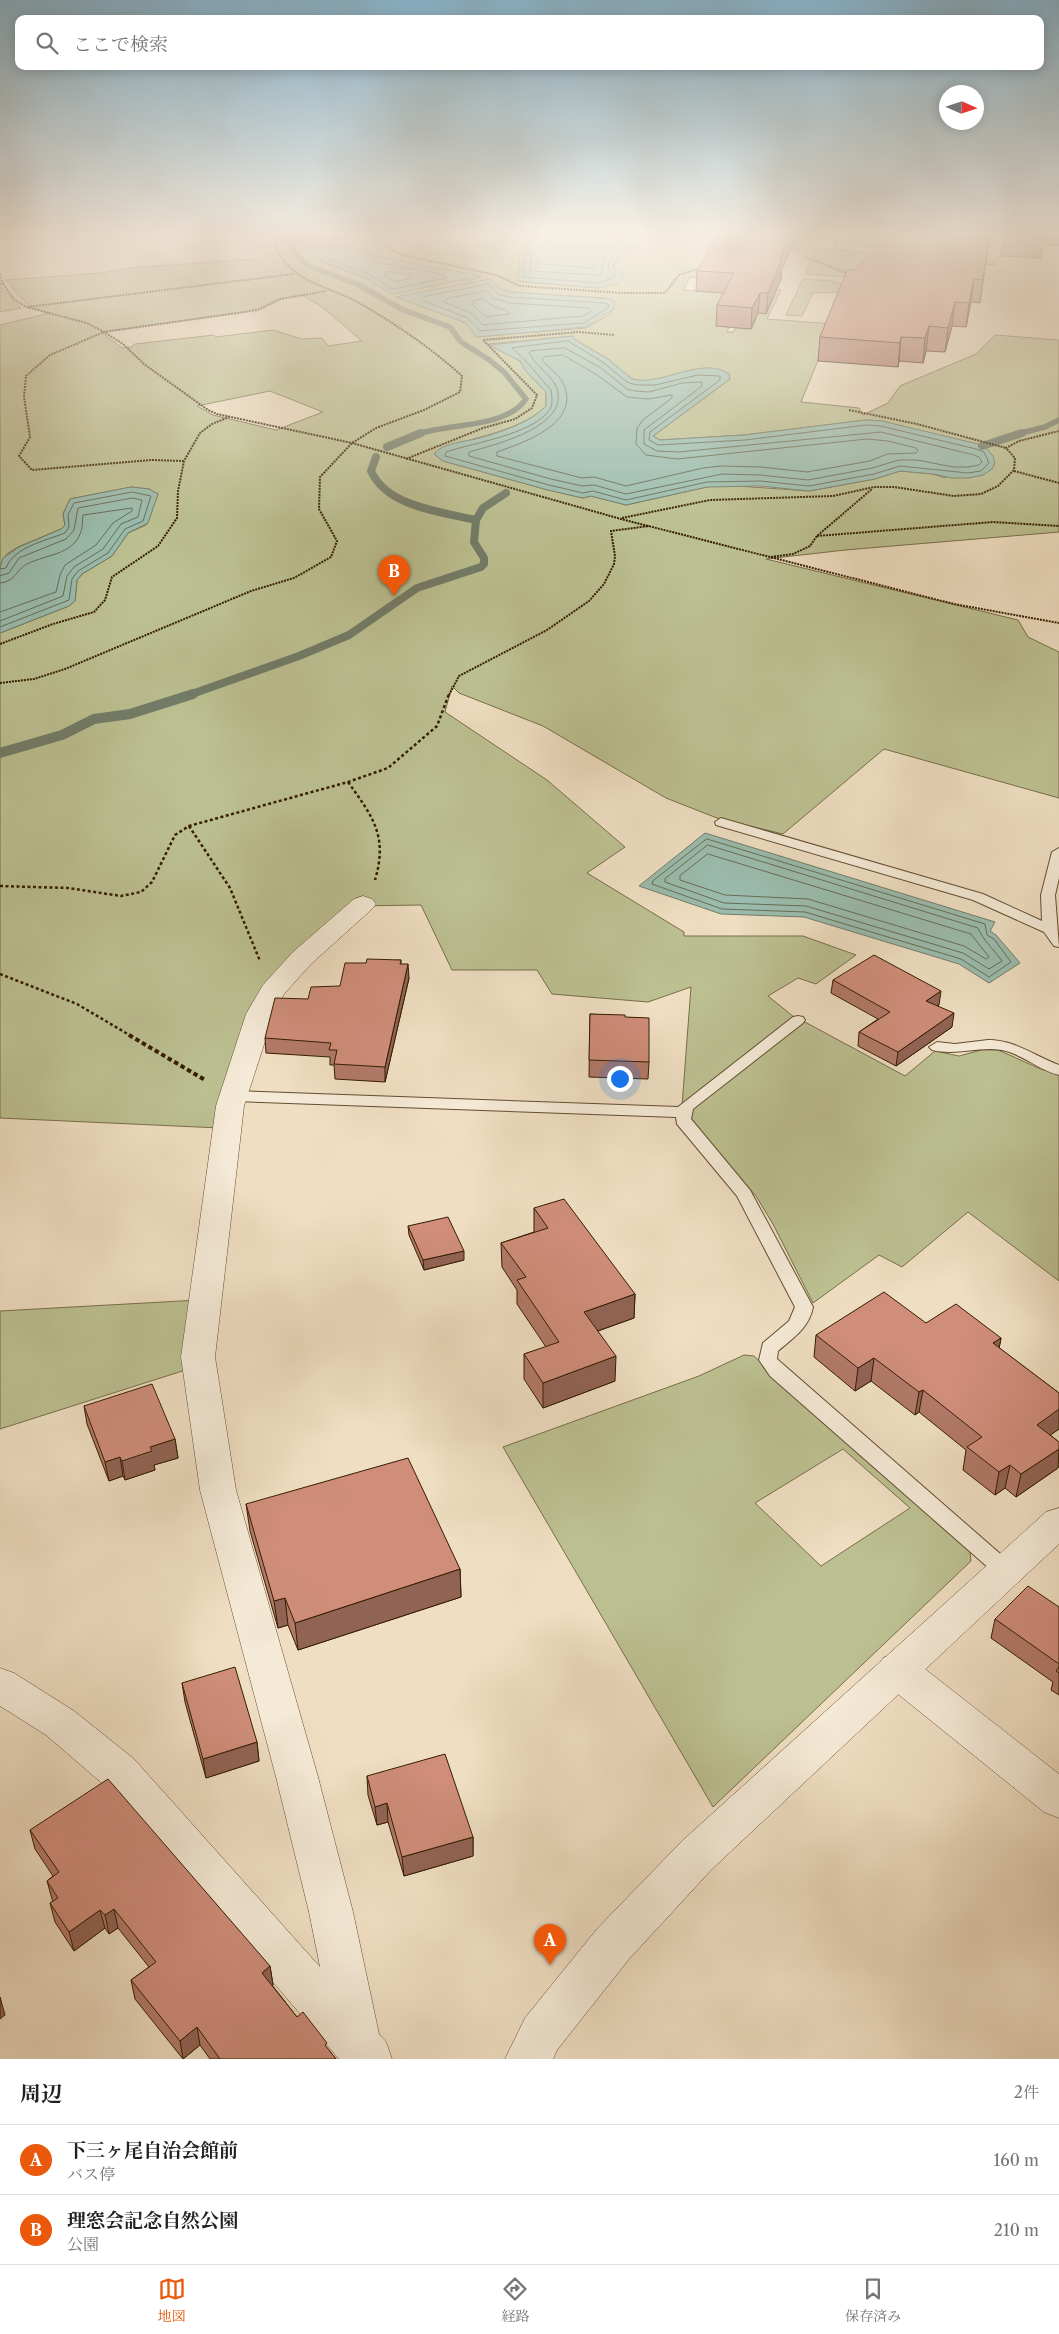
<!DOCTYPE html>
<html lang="ja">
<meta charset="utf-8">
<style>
:root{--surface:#fff;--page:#f6f6f6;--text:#202124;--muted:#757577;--line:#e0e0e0;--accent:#ea580c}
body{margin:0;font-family:"Libre Caslon Text","Noto Serif JP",serif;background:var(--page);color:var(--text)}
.compass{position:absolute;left:939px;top:85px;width:45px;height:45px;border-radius:50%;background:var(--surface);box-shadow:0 2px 12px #0003;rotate:93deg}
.you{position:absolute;left:619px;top:1078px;width:18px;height:18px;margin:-12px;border:4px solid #fff;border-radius:50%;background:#1a73e8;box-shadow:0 0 0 8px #1a73e833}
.badge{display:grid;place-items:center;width:32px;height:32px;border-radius:50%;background:var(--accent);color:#fff;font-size:16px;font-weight:700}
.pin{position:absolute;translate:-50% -41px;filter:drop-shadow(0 1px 2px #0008)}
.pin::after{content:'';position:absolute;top:26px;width:18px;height:15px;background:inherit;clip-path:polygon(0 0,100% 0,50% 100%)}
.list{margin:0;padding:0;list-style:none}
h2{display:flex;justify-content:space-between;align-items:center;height:65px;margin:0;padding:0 20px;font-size:21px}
h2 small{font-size:16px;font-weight:400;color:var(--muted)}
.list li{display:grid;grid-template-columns:32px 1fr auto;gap:15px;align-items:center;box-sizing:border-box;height:70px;padding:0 20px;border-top:1px solid var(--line)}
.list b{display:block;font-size:19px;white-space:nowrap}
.list p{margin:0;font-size:16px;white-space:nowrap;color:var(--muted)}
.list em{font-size:16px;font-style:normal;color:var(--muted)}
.icon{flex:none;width:28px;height:28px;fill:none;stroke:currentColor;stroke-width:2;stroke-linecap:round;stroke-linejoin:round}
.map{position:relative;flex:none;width:1059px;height:2059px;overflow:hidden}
.search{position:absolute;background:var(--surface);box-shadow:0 2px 12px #0003;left:15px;right:15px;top:15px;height:55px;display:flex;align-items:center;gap:12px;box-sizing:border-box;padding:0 18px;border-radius:10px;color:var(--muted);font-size:19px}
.sheet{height:205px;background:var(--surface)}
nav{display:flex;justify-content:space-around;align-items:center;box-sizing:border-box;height:70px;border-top:1px solid var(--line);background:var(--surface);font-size:14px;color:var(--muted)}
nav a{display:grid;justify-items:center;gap:2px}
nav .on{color:var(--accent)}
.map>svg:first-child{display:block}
.green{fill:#bcc091;stroke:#786e48;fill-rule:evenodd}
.water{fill:#9abcae;stroke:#727c68}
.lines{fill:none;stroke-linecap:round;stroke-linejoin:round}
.shore{stroke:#686c57;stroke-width:1}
.stream-far2{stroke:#727c68;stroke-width:5.5}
.stream-far1{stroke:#727c68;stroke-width:8}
.stream{stroke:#727c68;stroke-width:10}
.service-casing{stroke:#644d30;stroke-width:2}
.minor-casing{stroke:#644d30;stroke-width:1}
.tertiary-casing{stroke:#644d30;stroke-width:1}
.path-far2{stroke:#351d00;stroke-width:2;stroke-dasharray:2 1;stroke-linecap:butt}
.path-far1{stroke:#351d00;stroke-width:2.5;stroke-dasharray:3 2.5;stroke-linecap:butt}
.path{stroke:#351d00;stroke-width:4;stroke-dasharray:4.5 3;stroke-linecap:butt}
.service{fill:#f5ead7;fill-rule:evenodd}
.minor{fill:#f5ead7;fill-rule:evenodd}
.tertiary{fill:#f5ead7;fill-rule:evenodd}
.wall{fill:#b27969;stroke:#351d00}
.shaded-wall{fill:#916355;stroke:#351d00}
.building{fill:#cf8d7a;stroke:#351d00}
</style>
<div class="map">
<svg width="1059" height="2059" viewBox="0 0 1059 2059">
<rect width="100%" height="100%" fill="#efdec2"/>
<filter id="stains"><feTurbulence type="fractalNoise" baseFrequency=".004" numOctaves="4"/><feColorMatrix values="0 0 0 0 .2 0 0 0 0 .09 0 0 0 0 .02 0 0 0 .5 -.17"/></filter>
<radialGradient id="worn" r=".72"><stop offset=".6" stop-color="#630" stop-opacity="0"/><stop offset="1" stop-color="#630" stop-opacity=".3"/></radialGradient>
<!-- green -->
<g class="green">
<path d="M290 233H543L523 247 521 282 598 288 613 268 620 254 638 246 642 238 653 233H730L805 237 799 251 744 249 712 279 690 277 683 290 725 293 716 326 729 327 727 332H734L735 328 751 329C757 317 764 289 781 290L767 319 833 324 801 402 859 408 863 415 888 403 900 386 976 354 995 335 1059 340V532L845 550 766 559 1018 620 1028 637 1059 652V798L884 749 783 834 717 818 666 798 543 726 459 693 452 686 445 712 547 780 625 847 587 873 684 932V936H803L856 955 816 984 798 978 768 996 794 1017 682 1106 691 987 648 1002 552 994 537 970H452L421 905 355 906 285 967 220 1128 0 1118V633L69 606 75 601 77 580 82 574 112 556 128 533 146 525 158 494 149 489 131 487 70 499 63 514 65 525 61 529 18 547 7 554 0 568V325L50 313C26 308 21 298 6 280L102 273 130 268 253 259 257 262 265 258 263 245 281 236H288ZM371 255 392 261 481 277 471 280 373 281 323 262ZM490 279 500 289 511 292 605 298 612 313 586 328 476 337 466 323 397 297ZM302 295 322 307 362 341 328 346 322 338 302 339 273 330 216 337 214 335 135 344 131 347 122 348 101 332 245 312 263 307 277 299ZM573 336 574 339 608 359 632 379C664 388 697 359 729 374L730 379 653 436 660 440 744 435 866 420 882 421 987 448 945 478 933 474 900 471 875 479 809 491 723 485 707 487 626 505 591 496 583 498 548 490 443 461 434 454C446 444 461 443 477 438 499 432 530 423 546 406V392L525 370 520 361 489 344ZM270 391 323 412 276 430 213 415 197 406Z"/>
<path d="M841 233H906L972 254 836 245Z"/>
<path d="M821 249 983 259 996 263V265L978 264 863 278 812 258 815 250Z"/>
<path d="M811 260 858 278 805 274Z"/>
<path d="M803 279 833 281 845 286 843 292 813 293 802 316 786 315Z"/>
<path d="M0 286 21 308 0 312Z"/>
<path d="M805 1022 905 1076 935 1051 959 1056 985 1049H996L1043 1070 1059 1073V1281L968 1212 902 1267 879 1255 813 1303 773 1224 756 1196 688 1117 690 1111 755 1058Z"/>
<path d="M199 1300 195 1367 0 1429V1311Z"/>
<path d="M744 1355 754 1356 850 1444 969 1544 971 1561 713 1807 503 1447 699 1376ZM843 1449 910 1508 821 1566 755 1503Z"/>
</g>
<!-- water -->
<g class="water">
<path d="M543 233H653L642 238 638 246C627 250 614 255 613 268L624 275 623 279 617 284 598 288 518 281 520 250Z"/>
<path d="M359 244 371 255 378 257 482 276 392 294 367 278 323 262 308 248Z"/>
<path d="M490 279 500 289 511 292 611 299 614 301V309L586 327 476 337 466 323 396 297Z"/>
<path d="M573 336 574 339 608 359 632 379C661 387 702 355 729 374L730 379 653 436 660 440 744 435 866 420 882 421 978 444 986 448 993 456 995 463 992 469 983 475 969 478H952L933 474 900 471 875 479 809 491 760 486 707 487 626 505 591 496 583 498 548 490 443 461 434 454C442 443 463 442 476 439 499 433 530 423 546 406V392L525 370 520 361 489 345Z"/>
<path d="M131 487 149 489 158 494 148 523 128 533 112 556 82 574 77 580 75 601 69 606 0 633V568L3 558 19 547 61 529 65 525 63 514 70 499Z"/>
<path d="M705 833 995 922 990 931 996 935 1020 963 989 983 959 964 804 917 721 914 639 886Z"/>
</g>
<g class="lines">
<!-- shore -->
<g class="shore">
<path d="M546 233 544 239 525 252 523 277 597 283 614 278 615 275 608 269C610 252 621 251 633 242 637 240 639 236 642 233"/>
<path d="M552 233 549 242 531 255 530 271 601 275 603 259 609 250 632 233"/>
<path d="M559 233 556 246 538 259 539 264 593 268 605 244 619 233"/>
<path d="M359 249 368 259 376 262 445 275 446 278 393 289 369 274 326 258 323 254 325 251Z"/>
<path d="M386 271 410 275 412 278 395 282 384 275Z"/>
<path d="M489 284 498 294 510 297 604 303 608 304 609 307 584 323 480 331 468 318 421 300 423 297Z"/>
<path d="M486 291 495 299 510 303 589 308 591 311 583 316 483 325 471 313 444 302 446 299Z"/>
<path d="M483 299 493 306 508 311 509 314 486 317 472 304 473 301Z"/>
<path d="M568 341 604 363 627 382 636 385H655L698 375 720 376V380L650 432 649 440 658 445 745 440 866 425 881 426 976 449 984 452 989 463 981 471 968 473 900 466 874 474 809 486 760 481 707 482 626 500 593 491 583 493 549 485 445 456 446 452C472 443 535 434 550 409 553 404 552 396 551 390 538 376 527 360 512 348Z"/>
<path d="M565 348 601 368 627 389 635 391 649 392 682 383 702 382V386L644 430V444L657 451 679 452 881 432 974 455 979 457 982 462 979 465 968 467H953L917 460H899L872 468 808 480 760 475 722 474 626 494 594 485 582 486 551 479 469 456V452C494 445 573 426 556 386 550 374 536 366 529 353L531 351Z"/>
<path d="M563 355 597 375 627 397 648 399 672 395V398L643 420 637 428 636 444 646 455 677 459 867 439 888 441 916 448 918 451 916 453 887 454 870 461 807 472 761 467 721 466 703 468 626 486 594 477 582 478 497 456V452C525 442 582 423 563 383 559 374 548 368 542 360L544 357Z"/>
<path d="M0 569 6 568C14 547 45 541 65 533L69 527 68 515 74 503 132 492 151 496 143 521 125 529 108 553 78 571 72 579 69 600 0 627"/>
<path d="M0 576 9 573 19 558 66 539 74 530 78 508 132 498 142 500 138 517 121 524 103 549 74 567 67 576 63 596 0 621"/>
<path d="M0 583C15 582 16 570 27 564 44 555 72 555 80 534 83 528 82 521 83 515L132 508V511L113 523 96 545 65 565 60 575 56 592 0 612"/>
<path d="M707 839 985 924 987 935 994 939 1011 962 989 977 961 959 805 912 722 909 652 884 653 881Z"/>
<path d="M708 845 978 928C983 940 994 950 1002 961L989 969 963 953 806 906 724 903 665 882V879Z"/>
<path d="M708 854 971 934 989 957 986 959 964 946 808 899 725 895 680 880V876Z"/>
</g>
<!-- stream-far2 -->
<g class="stream-far2">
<path d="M287 236 290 233"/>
<path d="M291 246 295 254 308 266 357 284 401 309 450 327 461 342 488 359 504 372 526 399C507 428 449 423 418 434"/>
<path d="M1017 434 1045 427 1059 420"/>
</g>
<!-- stream-far1 -->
<g class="stream-far1">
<path d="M982 446 1022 433"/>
<path d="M387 447 421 433"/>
<path d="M476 520 483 508 506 493"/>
<path d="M189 695 299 656 349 635 417 588 481 567 484 564V558L474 542 476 520C442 512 387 507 371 471L376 457"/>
</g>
<!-- stream -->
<path class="stream" d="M0 753 62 735 94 719 130 714 193 694"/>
<!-- service casing -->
<g class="service-casing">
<g id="service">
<path d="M721 818 983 894 1042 921 1041 895 1052 852 1059 848V878L1055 895 1059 947 1054 946 1044 932 973 900 716 825 715 822Z"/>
<path d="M798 1016 803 1017 805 1020 803 1023 693 1109 691 1119 750 1190 813 1307C809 1328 793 1338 778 1351L777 1359 1013 1565 1016 1571 1013 1577 1006 1579 999 1577 770 1376 759 1360 763 1343 789 1321 795 1307 737 1196 677 1124 676 1117 232 1101 226 1099 224 1096 226 1093 232 1091 678 1107 793 1017Z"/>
<path d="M988 1040C1016 1040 1034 1056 1059 1065V1075C1039 1070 1022 1054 1002 1050 978 1046 957 1056 932 1050L929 1047 937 1042 955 1044Z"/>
</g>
</g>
<!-- minor casing -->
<g class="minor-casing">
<g id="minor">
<path d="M363 896 372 899 376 904 372 909 311 964 284 994 274 1014 244 1106 215 1357 236 1490 318 1777 353 1912 379 2034 386 2042 392 2059H339L104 1785 46 1735 0 1706V1668L14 1673 74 1711 134 1759 320 1967 309 1912 276 1777 200 1490 181 1357 216 1106 246 1014 263 985 293 952 354 899Z"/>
<path d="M897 1653 911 1658 1059 1774V1818L1044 1812 883 1682 877 1670 883 1658Z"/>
</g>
</g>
<!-- tertiary casing -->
<g class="tertiary-casing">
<path id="tertiary" d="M1059 1508V1544L712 1869 629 1959 557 2050 553 2059H505L525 2018 597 1929 682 1841 1046 1512Z"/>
</g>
<!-- path-far2 -->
<g class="path-far2">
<path d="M252 233 284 240 374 237 375 241 402 255 496 275 520 286 622 293H665L679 275 702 268"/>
<path d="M374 237 507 233"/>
<path d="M0 239 140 233"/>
<path d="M834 248 839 233"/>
<path d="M805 257 849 274"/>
<path d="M0 274 3 284H0"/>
<path d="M3 284 14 299 26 307 87 323 104 332 123 344 144 364 208 410 217 414 352 443 621 519 954 604 1059 623"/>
<path d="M27 307 294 274"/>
<path d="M849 410 917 424 1006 448"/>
<path d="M406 459 483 428 515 419 532 408 537 395 483 340 578 332 614 335"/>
<path d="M184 461 152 460 32 470 19 456 30 437 24 397 26 376 50 355 104 332 258 310 281 299 326 291"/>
<path d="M1014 471 1059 483"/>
<path d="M622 518 710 500 833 496 874 487H894L954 496 981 494 998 486 1014 470 1015 458 1006 448 1019 441 1059 431"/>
<path d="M817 536 993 522 1059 526"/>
<path d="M771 557 793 554 810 546 817 536 872 489"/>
<path d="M0 644 53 624 94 612 105 600 112 577 158 546 177 518 178 491 184 461 200 433 212 424 229 417"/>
<path d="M0 683 34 679 65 669 251 591 294 578 331 557 337 541 319 509 320 477 352 443 376 428 424 410 460 392 462 376C431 348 396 324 359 303 325 284 294 285 274 245L277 239"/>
<path d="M449 695 459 676 547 630 589 601 604 584 614 564 615 556 611 531 649 526"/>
</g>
<!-- path-far1 -->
<g class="path-far1">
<path d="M348 782C373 817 388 836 375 880"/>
<path d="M189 826 230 888 260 961"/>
<path d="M0 886 68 888 121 896 141 892 152 882 175 835 189 826 348 782 388 768 437 726 449 694"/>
<path d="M0 974 77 1004 131 1036"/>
</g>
<!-- path -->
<path class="path" d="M129 1035 205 1080"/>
<!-- service -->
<use href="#service" class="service"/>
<!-- minor -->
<use href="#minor" class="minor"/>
<!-- tertiary -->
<use href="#tertiary" class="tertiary"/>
</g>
<!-- wall -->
<g class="wall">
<path d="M1005 233H1059V246L1043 245 1041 258 1001 256Z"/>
<path d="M946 237 989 239 980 303 971 302 966 327 952 326 945 352 926 351 923 363 899 361 898 367 818 361 820 337 854 270Z"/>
<path d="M697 271 781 272V279L766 314 758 313 751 329 716 326 717 305 724 293 696 291Z"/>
<path d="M401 960V964L409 978 385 1082 335 1079 334 1065H330V1057L266 1053 265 1038 308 999 340 986 366 963Z"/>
<path d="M833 980 939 1005 938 1006 952 1027 896 1066 858 1046 859 1032 878 1019 831 993Z"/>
<path d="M590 1014 625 1017 649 1062 648 1079 589 1077Z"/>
<path d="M534 1208 635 1294 634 1318 598 1331 615 1381 543 1408 524 1379V1354L546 1347 517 1304V1290L502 1267 501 1243 534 1232Z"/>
<path d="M408 1226 464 1260 424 1270 409 1235Z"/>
<path d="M926 1323 1001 1338 999 1348 1059 1393V1429L1050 1435 1059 1442 1058 1468 1016 1497 1005 1488 995 1495 963 1470 966 1450 919 1412 915 1415 871 1381 855 1391 814 1357 816 1335Z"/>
<path d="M84 1406 175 1439 178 1458 154 1465 155 1470 125 1480 123 1476 109 1481 87 1424Z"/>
<path d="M246 1504 460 1569 461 1597 298 1650 288 1625 278 1628 250 1531Z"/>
<path d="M1059 1607V1695L1051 1690 1053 1682 991 1638 995 1619Z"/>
<path d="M182 1683 257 1742 259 1761 206 1778 185 1702Z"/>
<path d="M367 1776 473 1837V1856L404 1876 388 1822 377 1825 368 1795Z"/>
<path d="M30 1830 270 1966 273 1985H272L297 2017 328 2049 336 2059H210L200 2045 183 2059 135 1999 131 1980 149 1967 118 1928 109 1934 105 1928 74 1951 55 1922 50 1903 53 1901 52 1899 47 1881 53 1876 35 1849Z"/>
</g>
<!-- shaded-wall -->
<g class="shaded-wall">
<path d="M791 233H798L781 272V279L766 314 768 293 780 259Z"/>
<path d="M944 233H948L941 258 943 236Z"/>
<path d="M974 279 971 302 966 327 969 303Z"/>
<path d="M760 293 758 313 751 329 752 308Z"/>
<path d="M955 302 952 326 945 352 948 328Z"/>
<path d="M929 326 926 351 923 363 925 338Z"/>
<path d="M901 337 899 361 898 367 900 343Z"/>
<path d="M408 964 409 978 385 1082V1067Z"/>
<path d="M941 991 939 1005 924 1014 926 1001Z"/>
<path d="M954 1013 952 1027 896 1066 898 1052Z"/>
<path d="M464 1251V1260L424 1270 423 1260Z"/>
<path d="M635 1294 634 1318 583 1336 584 1312Z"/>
<path d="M1001 1338 997 1360 993 1343Z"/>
<path d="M616 1356 615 1381 543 1408V1383Z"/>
<path d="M874 1358 871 1381 855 1391 858 1368Z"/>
<path d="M923 1390 919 1412 915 1415 919 1392Z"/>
<path d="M1059 1405V1429L1032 1448 1037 1425Z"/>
<path d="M175 1439 178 1458 154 1465 155 1470 125 1480 122 1461 150 1447Z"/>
<path d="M1059 1449 1058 1468 1016 1497 1021 1474Z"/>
<path d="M120 1457 123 1476 109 1481 105 1462Z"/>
<path d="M1010 1465 1005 1488 995 1495 999 1472Z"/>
<path d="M460 1569 461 1597 298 1650 295 1623Z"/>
<path d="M285 1598 288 1625 278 1628 274 1601Z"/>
<path d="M257 1742 259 1761 206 1778 203 1759Z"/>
<path d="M387 1803 388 1822 377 1825 375 1807Z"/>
<path d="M473 1837V1856L404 1876 402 1857Z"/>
<path d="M114 1909 118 1928 109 1934 105 1915Z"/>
<path d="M100 1910 105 1928 74 1951 69 1932Z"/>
<path d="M270 1966 273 1985 265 1991 262 1973Z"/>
<path d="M0 1997 5 2015 0 2019Z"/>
<path d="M197 2027 200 2045 183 2059 180 2041Z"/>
</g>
<!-- building -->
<g class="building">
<path d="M719 233H791L780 259H782L768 293H760L752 308 717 305 734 273 697 271Z"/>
<path d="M887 233H944L943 236 989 239 983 280 974 279 969 303 955 302 948 328 929 326 925 338 901 337 900 343 820 337 847 270H854L884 242Z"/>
<path d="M1025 233H1045V234Z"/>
<path d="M874 955 941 991 926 1001 954 1013 898 1052 859 1032 890 1012 833 980Z"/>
<path d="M367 959 401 960 400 964H408L385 1067 334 1064 337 1050H329L331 1043 265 1038 275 998 308 999 311 987 340 986 345 963H366Z"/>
<path d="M590 1014 625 1015V1017L649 1018V1062L589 1060Z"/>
<path d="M564 1199 635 1294 584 1312 616 1356 543 1383 524 1354 559 1342 517 1280 526 1277 501 1243 548 1228 534 1208Z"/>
<path d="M448 1217 464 1251 423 1260 408 1226Z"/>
<path d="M884 1292 926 1323 956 1304 1001 1338 993 1343 1059 1393V1409L1037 1425 1059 1442V1449L1021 1474 1010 1465 999 1472 967 1447 982 1437 923 1390 919 1392 874 1358 858 1368 816 1335Z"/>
<path d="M152 1384 175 1439 150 1447 152 1451 122 1461 120 1457 105 1462 84 1406Z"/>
<path d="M408 1458 460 1569 295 1623 285 1598 274 1601 246 1504Z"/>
<path d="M1028 1586 1059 1607V1664L995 1619Z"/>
<path d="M235 1667 257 1742 203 1759 182 1683Z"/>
<path d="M1059 1667V1673L1056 1671Z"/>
<path d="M445 1754 473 1837 402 1857 387 1803 375 1807 367 1776Z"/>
<path d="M108 1779 270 1966 262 1973 297 2017 303 2012 327 2043 325 2045 336 2059H220L197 2027 180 2041 131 1980 156 1962 114 1909 105 1915 100 1910 69 1932 50 1903 58 1898 47 1881 59 1872 30 1830Z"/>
</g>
<!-- sky -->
<linearGradient id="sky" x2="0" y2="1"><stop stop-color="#89b7d1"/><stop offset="0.45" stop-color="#f8f0e4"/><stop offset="1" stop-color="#f8f0e4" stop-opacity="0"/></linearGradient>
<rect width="1059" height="521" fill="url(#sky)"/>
<rect width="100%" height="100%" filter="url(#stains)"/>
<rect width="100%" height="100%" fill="url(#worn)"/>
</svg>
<svg class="compass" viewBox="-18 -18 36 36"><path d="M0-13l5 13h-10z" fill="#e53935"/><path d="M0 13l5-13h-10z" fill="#757577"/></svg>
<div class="you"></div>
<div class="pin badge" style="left:550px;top:1965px">A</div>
<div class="pin badge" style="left:394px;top:596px">B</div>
<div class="search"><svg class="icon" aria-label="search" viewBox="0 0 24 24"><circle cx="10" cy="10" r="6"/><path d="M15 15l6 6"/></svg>ここで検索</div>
</div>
<section class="sheet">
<h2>周辺<small>2件</small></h2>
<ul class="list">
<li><span class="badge">A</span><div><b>下三ヶ尾自治会館前</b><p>バス停</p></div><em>160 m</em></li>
<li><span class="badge">B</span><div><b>理窓会記念自然公園</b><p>公園</p></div><em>210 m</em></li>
</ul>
</section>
<nav>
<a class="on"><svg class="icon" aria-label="map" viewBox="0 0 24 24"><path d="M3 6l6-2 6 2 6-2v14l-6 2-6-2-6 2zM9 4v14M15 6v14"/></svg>地図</a>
<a><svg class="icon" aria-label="directions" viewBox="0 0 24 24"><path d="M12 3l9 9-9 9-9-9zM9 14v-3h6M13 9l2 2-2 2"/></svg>経路</a>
<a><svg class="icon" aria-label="saved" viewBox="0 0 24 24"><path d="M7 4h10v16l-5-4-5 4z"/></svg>保存済み</a>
</nav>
